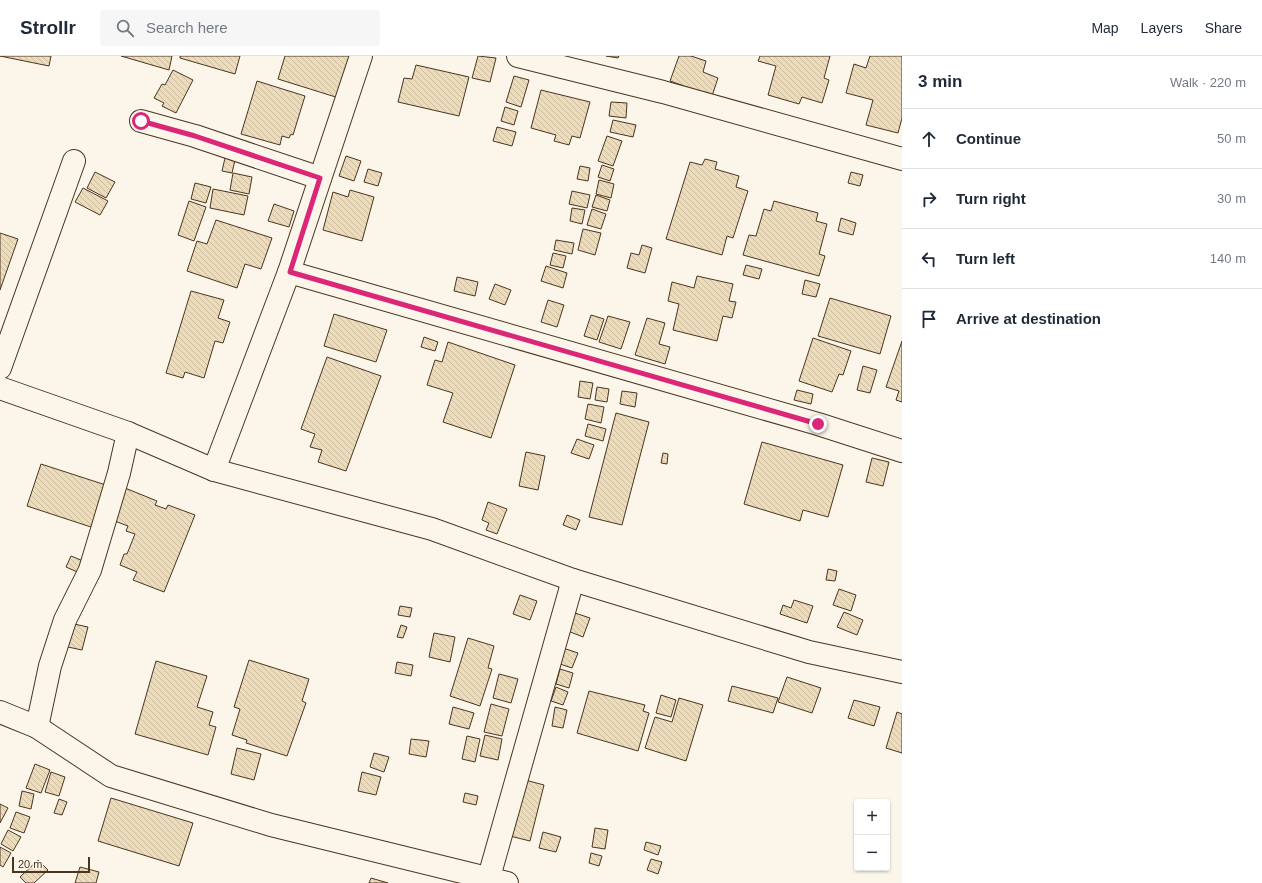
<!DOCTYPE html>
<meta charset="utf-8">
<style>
:root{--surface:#fff;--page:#f6f6f7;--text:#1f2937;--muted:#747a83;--line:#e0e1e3}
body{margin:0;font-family:Arial,sans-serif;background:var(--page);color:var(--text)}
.controls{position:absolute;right:12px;bottom:12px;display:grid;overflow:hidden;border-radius:4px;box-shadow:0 1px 3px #0004}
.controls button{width:36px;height:36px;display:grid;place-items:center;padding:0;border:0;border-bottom:1px solid var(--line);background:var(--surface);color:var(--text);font:20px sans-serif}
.scale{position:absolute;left:12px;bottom:10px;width:78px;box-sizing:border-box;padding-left:4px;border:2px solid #4a3520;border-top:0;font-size:11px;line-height:14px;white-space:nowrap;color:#4a3520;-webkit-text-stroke:3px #fbf6e9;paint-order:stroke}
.stop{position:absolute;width:12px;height:12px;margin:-9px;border:3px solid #db2777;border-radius:50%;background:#fff}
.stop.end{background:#db2777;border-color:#fff;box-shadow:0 1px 4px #0008}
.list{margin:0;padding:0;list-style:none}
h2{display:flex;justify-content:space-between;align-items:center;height:52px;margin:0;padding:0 16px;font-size:17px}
h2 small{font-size:13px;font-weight:400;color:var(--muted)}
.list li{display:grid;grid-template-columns:26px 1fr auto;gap:12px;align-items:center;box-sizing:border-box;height:60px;padding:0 16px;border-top:1px solid var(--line)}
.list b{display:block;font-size:15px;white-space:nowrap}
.list em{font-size:13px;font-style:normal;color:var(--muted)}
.icon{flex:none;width:22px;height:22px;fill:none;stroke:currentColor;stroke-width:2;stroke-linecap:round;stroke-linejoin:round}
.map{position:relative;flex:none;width:902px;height:827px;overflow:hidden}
header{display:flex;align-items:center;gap:24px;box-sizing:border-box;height:56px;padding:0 20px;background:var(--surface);border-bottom:1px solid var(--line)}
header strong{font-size:19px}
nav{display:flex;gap:22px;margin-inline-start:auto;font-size:14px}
.search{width:280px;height:36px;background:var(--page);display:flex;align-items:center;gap:10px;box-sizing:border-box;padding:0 14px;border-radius:4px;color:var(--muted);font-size:15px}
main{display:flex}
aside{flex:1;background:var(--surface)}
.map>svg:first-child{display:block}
.building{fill:url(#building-back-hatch);stroke:#4a3520}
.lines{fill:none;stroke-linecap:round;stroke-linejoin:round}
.street-casing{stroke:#4a3520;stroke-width:24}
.street{stroke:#fbf6e9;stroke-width:22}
.route{stroke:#db2777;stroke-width:5}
</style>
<header>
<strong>Strollr</strong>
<div class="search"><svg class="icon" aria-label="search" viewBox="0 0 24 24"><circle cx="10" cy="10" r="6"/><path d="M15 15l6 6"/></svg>Search here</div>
<nav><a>Map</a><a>Layers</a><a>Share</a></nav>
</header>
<main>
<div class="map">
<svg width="902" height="827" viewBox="0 0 902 827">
<defs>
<pattern id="building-back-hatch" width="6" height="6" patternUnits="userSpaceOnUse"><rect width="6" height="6" fill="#ecdcbc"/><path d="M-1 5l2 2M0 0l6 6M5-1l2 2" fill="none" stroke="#ccbda1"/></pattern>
</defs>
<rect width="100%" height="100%" fill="#fbf6e9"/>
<!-- building -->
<g class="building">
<path d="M0 0H51L49 10Z"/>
<path d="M121 0H172L169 14Z"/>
<path d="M180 0H240L235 18 180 2Z"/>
<path d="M285 0H356L342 43 278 23Z"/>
<path d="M478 0 496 2 490 26 472 22Z"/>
<path d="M606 0H619L618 2Z"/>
<path d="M679 0H691L706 5 703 16 718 22 712 40 670 25Z"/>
<path d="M760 0H830L824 22 829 24 822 47 802 41 799 48 768 39 776 10 758 5Z"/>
<path d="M870 0H902V62L898 77 866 69 873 44 846 37 854 8 866 12Z"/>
<path d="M416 9 469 21 459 60 398 46 404 22 412 23Z"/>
<path d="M173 14 193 24 176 57 162 50 164 47 154 42 162 28 165 29Z"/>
<path d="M514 20 529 24 521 51 506 46Z"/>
<path d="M257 25 305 40 293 79 291 78 289 82 282 80 280 89 241 78Z"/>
<path d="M541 34 590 46 580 82 572 80 569 89 554 85 556 79 531 72Z"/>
<path d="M611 46 627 47 626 62 609 60Z"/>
<path d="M505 51 518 55 514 69 501 65Z"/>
<path d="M613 64 636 69 633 81 610 76Z"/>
<path d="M497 71 516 76 512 90 493 85Z"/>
<path d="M607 80 622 85 613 110 598 105Z"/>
<path d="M346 100 361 105 354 125 339 120Z"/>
<path d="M225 102 235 104 232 117 222 115Z"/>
<path d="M705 103 717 106 715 113 739 120 736 131 748 135 733 182 727 180 722 199 666 183 690 106 702 109Z"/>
<path d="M602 109 614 113 610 125 598 121Z"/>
<path d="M580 110 590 112 588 125 577 123Z"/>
<path d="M368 113 382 117 378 130 364 126Z"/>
<path d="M95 116 115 126 106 142 87 132Z"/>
<path d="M851 116 863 119 860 130 848 127Z"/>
<path d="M233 117 252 121 249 138 230 134Z"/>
<path d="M599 124 614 128 611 142 596 138Z"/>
<path d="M195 127 211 131 206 147 191 143Z"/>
<path d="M83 132 108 145 100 159 75 146Z"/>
<path d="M213 133 248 140 244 159 210 152Z"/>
<path d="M350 134 374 141 362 185 323 174 333 136 348 141Z"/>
<path d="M572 135 590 139 587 152 569 148Z"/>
<path d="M596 139 610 144 607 155 592 151Z"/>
<path d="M189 145 206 151 194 185 178 179Z"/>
<path d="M774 145 818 157 816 165 827 168 819 198 825 200 819 220 743 199 749 179 756 180 764 153 771 155Z"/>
<path d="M274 148 294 155 289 171 268 165Z"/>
<path d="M572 152 585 154 582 168 570 165Z"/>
<path d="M592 153 606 158 601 173 587 169Z"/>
<path d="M841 162 856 167 853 179 838 175Z"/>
<path d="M216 164 272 182 261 213 245 208 237 232 187 215 197 185 207 188Z"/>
<path d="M583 173 601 177 595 199 578 194Z"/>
<path d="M0 177 18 183 0 234Z"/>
<path d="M556 184 574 187 572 198 554 194Z"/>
<path d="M642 189 652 192 645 217 627 212 631 197 639 199Z"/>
<path d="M553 197 566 200 563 212 550 209Z"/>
<path d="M746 209 762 213 759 223 743 219Z"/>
<path d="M546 210 567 217 563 232 541 225Z"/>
<path d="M697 220 733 228 729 245 736 246 732 262 723 260 717 285 673 274 679 248 668 245 672 226 694 232Z"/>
<path d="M457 221 478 226 475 240 454 235Z"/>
<path d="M805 224 820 228 816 241 802 238Z"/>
<path d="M495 228 511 234 505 249 489 243Z"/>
<path d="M191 235 224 244 218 262 230 266 223 287 215 285 204 322 185 316 183 322 166 317Z"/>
<path d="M830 242 891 260 880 298 818 280Z"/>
<path d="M548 244 564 249 557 271 541 266Z"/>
<path d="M334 258 387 274 376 306 324 290Z"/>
<path d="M591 259 604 263 597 284 584 280Z"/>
<path d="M608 260 630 266 621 293 599 286Z"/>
<path d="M647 262 665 267 659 288 670 291 665 308 635 299Z"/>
<path d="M424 281 438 286 435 295 421 291Z"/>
<path d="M813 282 851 295 843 319 839 318 832 336 799 325Z"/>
<path d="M902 285V346L896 344 899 335 886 331Z"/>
<path d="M448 286 515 309 491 382 443 366 453 337 427 329 435 304 442 306Z"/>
<path d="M327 301 381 320 346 415 318 406 322 394 310 391 315 378 301 373Z"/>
<path d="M863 310 877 314 870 337 857 334Z"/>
<path d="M580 325 593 327 590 343 578 341Z"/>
<path d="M597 331 609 333 607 346 595 344Z"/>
<path d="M797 334 813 338 811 348 794 344Z"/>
<path d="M622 335 637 337 635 351 620 348Z"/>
<path d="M588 348 604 351 601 367 585 363Z"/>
<path d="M616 357 649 366 622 469 589 461Z"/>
<path d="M588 368 606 373 603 385 585 380Z"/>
<path d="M577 383 594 389 589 403 571 397Z"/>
<path d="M762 386 843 409 828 461 803 454 800 465 744 448Z"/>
<path d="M526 396 545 400 538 434 519 430Z"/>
<path d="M663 397 668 398 667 408 661 407Z"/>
<path d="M872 402 889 406 883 430 866 426Z"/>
<path d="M41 408 112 431 97 473 27 450Z"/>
<path d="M125 432 157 445 155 449 166 453 168 449 195 459 164 536 133 524 137 516 120 509 124 498H127L135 478 126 475 128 470 112 464Z"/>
<path d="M488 446 507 453 497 478 486 474 489 467 482 464Z"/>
<path d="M567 459 580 464 576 474 563 469Z"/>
<path d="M71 500 88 507 84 519 66 511Z"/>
<path d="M828 513 837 515 835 525 826 524Z"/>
<path d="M839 533 856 539 851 555 833 549Z"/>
<path d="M520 539 537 545 530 564 513 558Z"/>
<path d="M794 544 813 550 807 567 780 558 783 549 791 552Z"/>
<path d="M400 550 412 552 410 561 398 559Z"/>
<path d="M844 556 863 564 857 579 837 571Z"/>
<path d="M575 557 590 562 583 581 568 575Z"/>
<path d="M74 568 88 571 82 594 68 591Z"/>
<path d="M401 569 407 571 403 582 397 581Z"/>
<path d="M434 577 455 581 450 606 429 601Z"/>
<path d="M468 582 494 590 488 612 492 613 480 650 450 640Z"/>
<path d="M563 592 578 597 572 612 557 607Z"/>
<path d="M249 604 309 623 302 645 306 647 287 700 246 687 247 684 232 679 240 653 234 651Z"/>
<path d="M156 605 207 620 197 651 213 656 209 669 216 671 208 699 135 678Z"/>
<path d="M397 606 413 609 411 620 395 617Z"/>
<path d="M560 613 573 617 569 632 556 628Z"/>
<path d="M499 618 518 623 511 647 493 642Z"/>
<path d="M787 621 821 632 812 657 778 646Z"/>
<path d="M732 630 778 642 773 657 728 645Z"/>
<path d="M556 631 568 636 563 649 551 645Z"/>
<path d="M589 635 645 649 643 655 649 657 638 695 577 677Z"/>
<path d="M661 639 676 644 671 661 656 657Z"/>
<path d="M679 642 703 649 686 705 645 692 655 661 672 666Z"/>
<path d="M854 644 880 651 874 670 848 662Z"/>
<path d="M491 648 509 653 502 680 484 676Z"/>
<path d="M453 651 474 657 469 673 449 668Z"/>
<path d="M555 651 567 654 563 672 552 670Z"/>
<path d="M897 656 902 658V697L886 692Z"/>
<path d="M485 679 502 683 498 704 480 700Z"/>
<path d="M467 680 480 683 475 706 462 703Z"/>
<path d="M411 683 429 685 426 701 409 698Z"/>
<path d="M237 692 261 698 254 724 231 718Z"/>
<path d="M374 697 389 701 384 716 370 711Z"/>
<path d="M35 708 50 714 41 737 26 732Z"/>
<path d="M51 716 65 721 59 740 45 736Z"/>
<path d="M362 716 381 721 376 739 358 735Z"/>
<path d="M525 724 544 729 530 785 510 780Z"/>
<path d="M22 735 34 738 31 753 19 750Z"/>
<path d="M465 737 478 740 476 749 463 746Z"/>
<path d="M111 742 193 767 179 810 98 785Z"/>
<path d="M59 743 67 746 62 759 54 757Z"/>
<path d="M0 748 8 752 0 767Z"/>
<path d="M16 756 30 761 24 777 10 772Z"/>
<path d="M595 772 608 774 605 793 592 791Z"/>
<path d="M8 774 21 781 13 795 1 788Z"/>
<path d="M543 776 561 781 556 796 539 792Z"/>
<path d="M646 786 661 790 658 799 644 794Z"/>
<path d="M0 791 11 797 3 811 0 809Z"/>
<path d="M591 797 602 800 599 810 589 807Z"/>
<path d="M651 803 662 806 658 818 647 814Z"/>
<path d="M38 804 48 814 34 827H26L20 821Z"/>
<path d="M80 811 99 816 96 827H75Z"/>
<path d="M371 822 388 827H369Z"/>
</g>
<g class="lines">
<!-- street casing -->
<g class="street-casing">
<g id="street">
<path d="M518 0 663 36 902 103"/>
<path d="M141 65 195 80 320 122"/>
<path d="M289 216 818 368 902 395"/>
<path d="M0 312 74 105"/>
<path d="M0 332 128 377 214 414 432 473 573 524 809 596 902 616"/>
<path d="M214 414 289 216 361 0"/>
<path d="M0 656 37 671 111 720 271 769 507 827"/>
<path d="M37 671 50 610 65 564 90 514 119 417 128 377"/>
<path d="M489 821 573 524"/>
</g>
</g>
<!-- street -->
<use href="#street" class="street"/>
</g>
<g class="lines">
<!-- route -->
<path class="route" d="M141 65 195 80 320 122 290 216 818 368"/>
</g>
</svg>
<div class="controls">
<button>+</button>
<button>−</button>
</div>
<div class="scale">20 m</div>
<div class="stop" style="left:141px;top:65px"></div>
<div class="stop end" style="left:818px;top:368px"></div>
</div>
<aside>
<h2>3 min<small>Walk · 220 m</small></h2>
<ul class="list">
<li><svg class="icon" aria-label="ahead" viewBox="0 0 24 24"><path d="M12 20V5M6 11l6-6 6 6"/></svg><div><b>Continue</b></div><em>50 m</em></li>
<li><svg class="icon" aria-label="right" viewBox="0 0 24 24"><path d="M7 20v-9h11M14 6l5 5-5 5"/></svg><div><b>Turn right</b></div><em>30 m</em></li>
<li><svg class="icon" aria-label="left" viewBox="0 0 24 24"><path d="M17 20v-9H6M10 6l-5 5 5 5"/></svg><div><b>Turn left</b></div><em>140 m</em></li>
<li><svg class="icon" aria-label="arrive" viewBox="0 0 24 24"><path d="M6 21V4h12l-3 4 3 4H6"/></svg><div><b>Arrive at destination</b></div></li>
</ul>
</aside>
</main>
